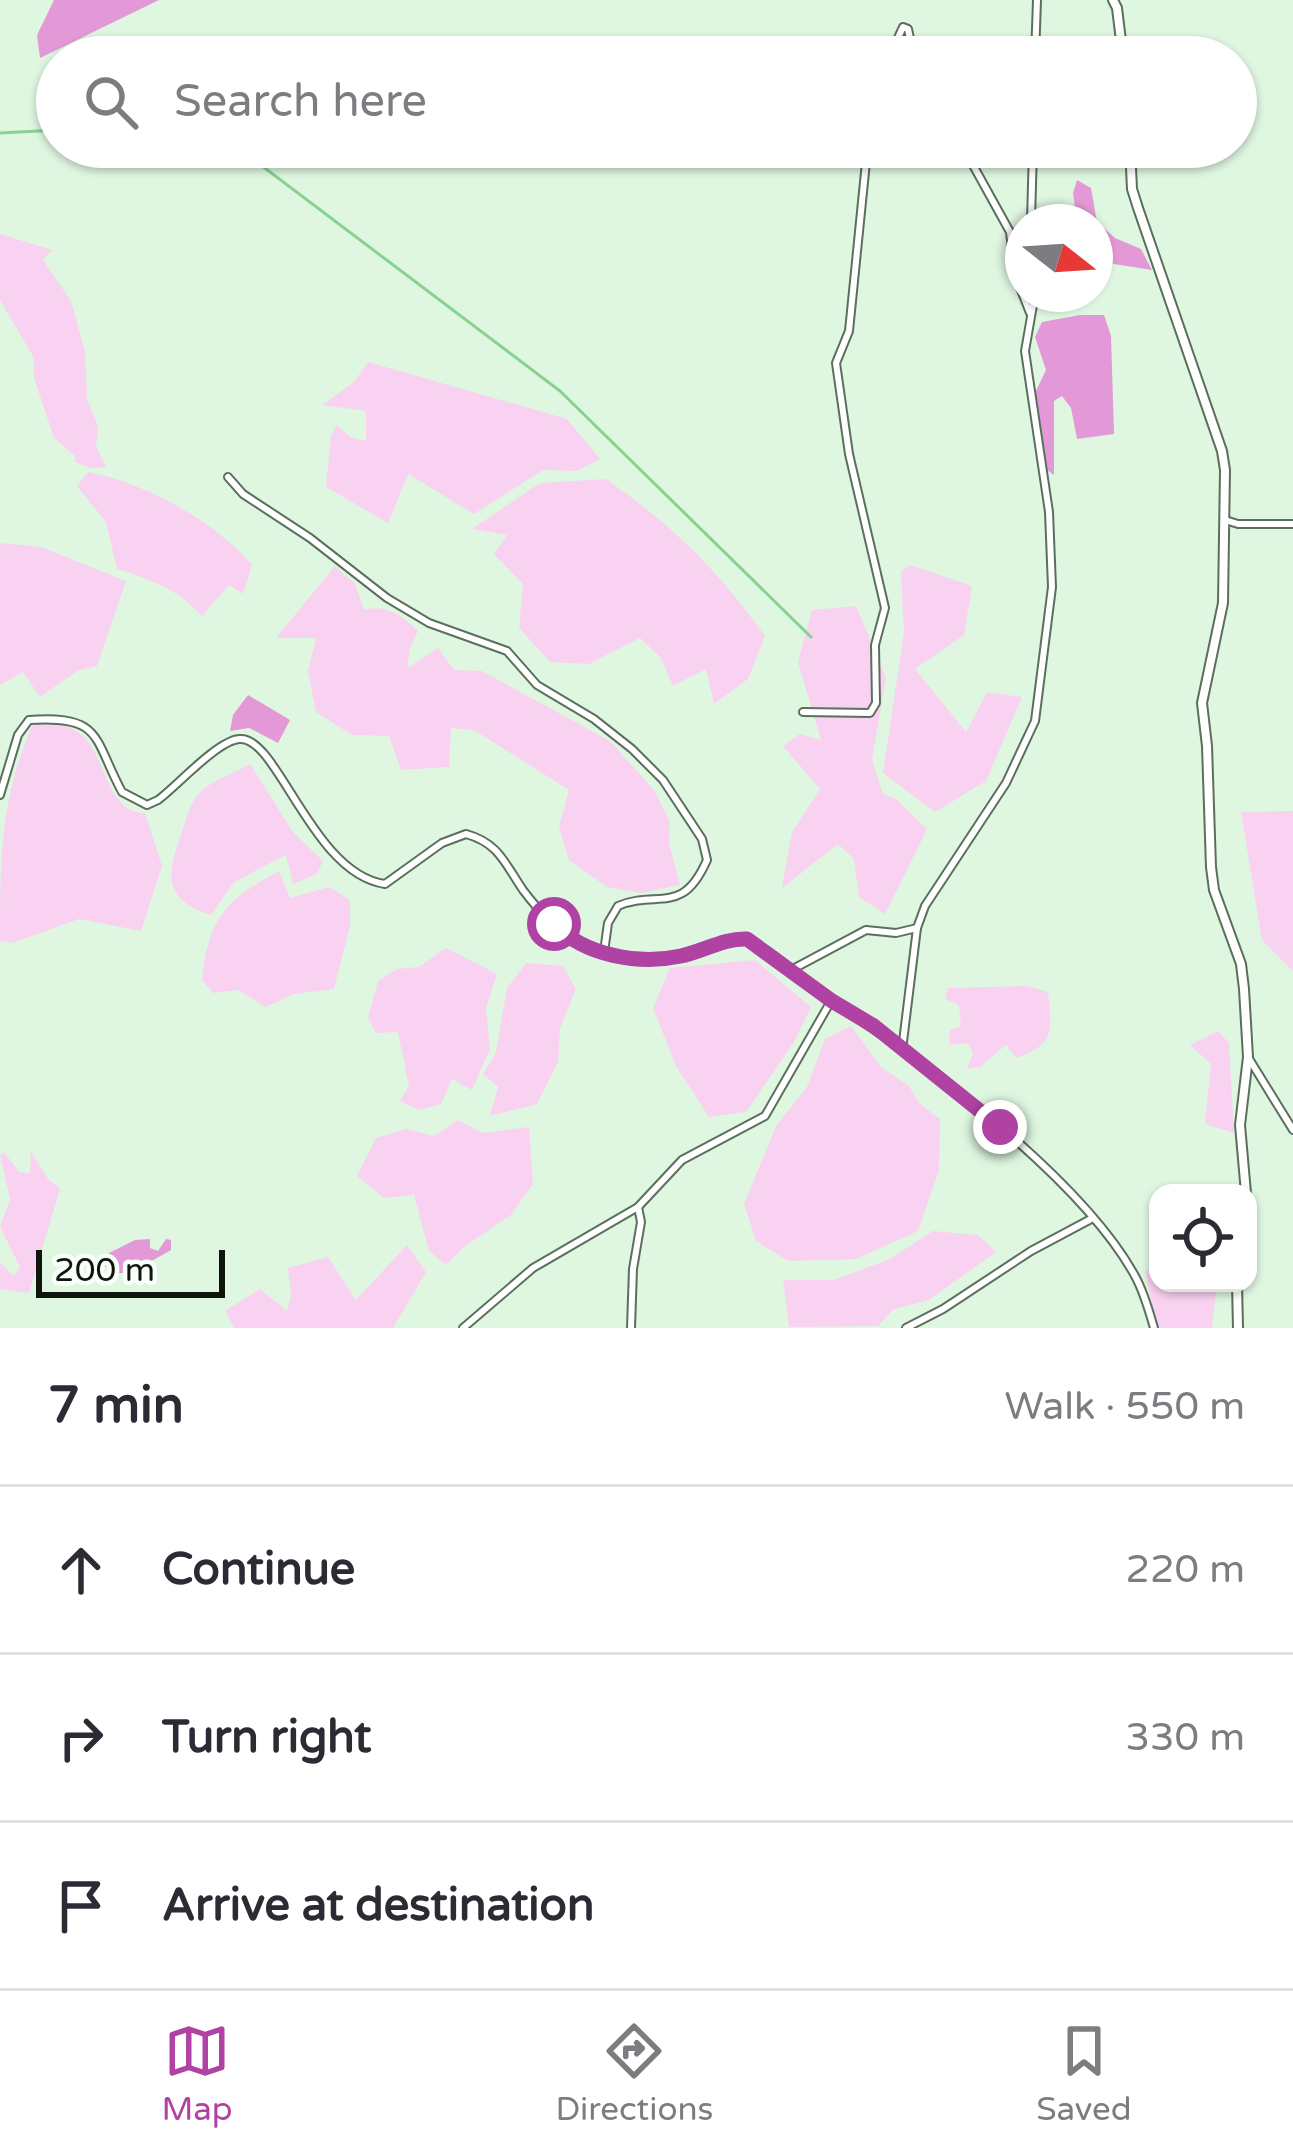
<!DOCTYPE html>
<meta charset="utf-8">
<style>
:root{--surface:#fff;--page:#f7f7f7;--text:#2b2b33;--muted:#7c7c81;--line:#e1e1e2;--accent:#af42a2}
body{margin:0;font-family:"Varela Round",sans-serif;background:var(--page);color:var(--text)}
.controls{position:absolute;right:36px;bottom:36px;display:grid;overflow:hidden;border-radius:24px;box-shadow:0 3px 9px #0004}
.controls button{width:108px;height:108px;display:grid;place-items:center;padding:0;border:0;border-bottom:3px solid var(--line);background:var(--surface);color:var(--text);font:60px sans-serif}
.compass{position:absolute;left:1005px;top:204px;width:108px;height:108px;border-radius:50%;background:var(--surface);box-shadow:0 3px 9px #0004;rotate:107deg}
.scale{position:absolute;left:36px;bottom:30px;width:189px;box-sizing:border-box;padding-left:12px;border:6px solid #0d150d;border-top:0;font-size:33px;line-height:42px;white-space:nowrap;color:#0d150d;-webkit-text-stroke:9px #f9fef9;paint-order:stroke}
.stop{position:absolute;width:36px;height:36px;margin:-27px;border:9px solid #af42a2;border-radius:50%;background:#fff}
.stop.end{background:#af42a2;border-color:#fff;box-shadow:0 3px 12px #0008}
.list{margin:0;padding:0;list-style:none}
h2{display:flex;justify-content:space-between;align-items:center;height:156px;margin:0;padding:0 48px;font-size:51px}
h2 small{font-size:39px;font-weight:400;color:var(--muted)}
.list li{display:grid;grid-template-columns:78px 1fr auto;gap:36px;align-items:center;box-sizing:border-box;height:168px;padding:0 48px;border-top:3px solid var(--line)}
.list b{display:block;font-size:45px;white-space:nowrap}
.list em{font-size:39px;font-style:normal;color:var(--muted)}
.icon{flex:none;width:66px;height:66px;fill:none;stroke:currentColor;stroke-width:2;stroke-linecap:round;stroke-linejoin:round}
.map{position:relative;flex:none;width:1293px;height:1328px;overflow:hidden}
.search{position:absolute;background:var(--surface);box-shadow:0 3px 9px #0004;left:36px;right:36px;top:36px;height:132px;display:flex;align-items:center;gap:30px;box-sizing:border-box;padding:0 42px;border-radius:66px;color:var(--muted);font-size:45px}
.sheet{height:660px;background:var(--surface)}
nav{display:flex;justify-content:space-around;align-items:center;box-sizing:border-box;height:168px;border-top:3px solid var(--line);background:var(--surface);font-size:33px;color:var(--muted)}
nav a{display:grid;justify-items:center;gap:6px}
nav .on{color:var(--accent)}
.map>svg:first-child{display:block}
.green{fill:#f9d2f1}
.forest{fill:#e399d7}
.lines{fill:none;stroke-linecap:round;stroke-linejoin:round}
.stream{stroke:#87d290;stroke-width:3}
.minor-casing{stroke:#5b6f5d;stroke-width:10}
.tertiary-casing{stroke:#5b6f5d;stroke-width:12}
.minor{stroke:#fff;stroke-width:6}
.tertiary{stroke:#fff;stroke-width:8}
.route{stroke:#af42a2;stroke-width:15}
</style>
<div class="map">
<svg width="1293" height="1328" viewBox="0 0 1293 1328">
<rect width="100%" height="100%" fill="#dff7e1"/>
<!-- green -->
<g class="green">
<path d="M0 234 52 250 43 260 71 301 85 351 87 399 98 426 96 446 106 467 91 468 75 462V456L54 438 34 378V358L0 300Z"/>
<path d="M368 362 567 419 600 459 577 471 543 470 474 514 408 474 388 523 326 487 331 436 336 425 352 438 366 441V411L322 405 354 382Z"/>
<path d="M88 472C143 482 215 521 252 565L243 594 229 585 202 616C179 590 150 579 117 569L106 522 77 486Z"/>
<path d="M606 479C672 525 718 570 765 636L748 679 714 704 706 669 673 686 661 658 640 638 589 664 550 662 519 628 523 584 494 554 507 535 472 529 540 483Z"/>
<path d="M0 543 41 547 126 581 97 666 79 670 40 697 23 672 0 685Z"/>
<path d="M910 565 972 586 964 635 915 669 966 732 987 692 1022 697 986 781 935 812 883 773 904 632 901 572Z"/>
<path d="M335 566 355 584 364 610C386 604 402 615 418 631L409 650 408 668 438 648 454 670 482 671 610 741 654 790 670 822 669 844 680 885 641 893 607 887 569 860 559 827 569 790 474 730 451 728 449 767 401 770 389 736 352 735 316 712 308 672 316 638H276Z"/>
<path d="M856 606 886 678 872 760 883 794 896 799 927 829 885 914 859 897 854 859 838 844 782 888 792 832 820 789 783 746 800 734 821 740 798 662 812 610Z"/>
<path d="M46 722C58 724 72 726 82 735 106 755 106 813 145 813L162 866 141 931 79 919 12 943 0 941C0 860 0 801 32 726Z"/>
<path d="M250 764 293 832 323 861 317 874 293 884 286 855 234 882 211 915C163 899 166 876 181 835 185 822 191 801 200 792 213 780 235 773 250 764Z"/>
<path d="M1293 811V971L1262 940 1241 812Z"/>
<path d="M279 871 290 898 329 887 350 900V926L334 989 294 994 266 1007 238 990 213 993 202 980C208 918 227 899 279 871Z"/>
<path d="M446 948 497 974 486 1008 490 1049 472 1090 452 1079 441 1104 418 1110 400 1101 409 1086 398 1032 376 1033 368 1018 378 981 397 969 419 967Z"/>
<path d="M755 960 811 1007 794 1042 746 1112 709 1117 676 1066 653 1008 670 968Z"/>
<path d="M526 963 563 966 576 989 560 1028 558 1062 537 1104 490 1116 498 1087 483 1074 496 1053 507 988Z"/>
<path d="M1027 986 1048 992C1051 1030 1057 1044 1016 1058L1006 1045 980 1067 967 1069 973 1054 968 1043 949 1045 950 1030 961 1026 959 1005 945 999 948 988Z"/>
<path d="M851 1026 881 1067 909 1086 919 1103 940 1119 939 1170 918 1231 856 1259 788 1261 756 1241 744 1204 776 1126 807 1087 825 1039Z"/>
<path d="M1218 1031 1229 1043 1234 1133 1205 1124 1211 1064 1190 1045Z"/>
<path d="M458 1120 483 1133 529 1127 533 1184 511 1215 465 1246 446 1265 429 1251 414 1195 384 1198 357 1176 376 1138 406 1129 434 1136Z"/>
<path d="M4 1152 19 1172 30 1173 31 1152 48 1179 60 1189 29 1293 0 1289V1262L14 1276 20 1267 0 1227 10 1199 0 1155Z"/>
<path d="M933 1231 978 1235 996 1252 929 1300 894 1309 878 1326 789 1327 783 1280H834L890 1259Z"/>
<path d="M407 1245 426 1272 393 1328H234L225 1311 260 1289 287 1311 291 1296 288 1268 328 1257 356 1300Z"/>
<path d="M1158 1263V1283H1217L1212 1328H1157L1145 1271Z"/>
</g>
<!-- forest -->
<g class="forest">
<path d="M54 0H159L40 58 37 35Z"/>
<path d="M1077 180 1091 188 1097 222 1115 238 1141 249 1152 270 1095 261V222H1077L1073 193Z"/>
<path d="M1080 315H1104L1111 336 1114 434 1077 439 1071 408 1062 396 1054 401V475L1047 470 1035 393 1046 370 1035 337 1042 322Z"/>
<path d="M248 695 290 720 278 743 249 728 230 731 233 715Z"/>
<path d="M150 1239V1248L158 1251 166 1239 171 1240V1250L130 1273H114L107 1266 91 1272V1266L101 1255 107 1259 109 1253 135 1240Z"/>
</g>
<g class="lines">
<!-- stream -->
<g class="stream">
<path d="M0 133 57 130"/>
<path d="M237 147 560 391 811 637"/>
</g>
<!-- minor casing -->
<g class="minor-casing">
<g id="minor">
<path d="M889 57 903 27 908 29 914 57"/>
<path d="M1035 57 1037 0"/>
<path d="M963 147 1010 232 1015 275 1030 313"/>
<path d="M1031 222 1033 147"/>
<path d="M228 477 243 494 310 538 387 598 429 623 507 651 537 685 594 719 632 749 663 780 702 839 707 860C682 917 658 889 618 906L608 923 604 952"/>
<path d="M1225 520 1238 524H1293"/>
<path d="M803 712 870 713 876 703 875 645 885 608 849 454 836 363 849 331 866 162 872 147"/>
<path d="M0 795 18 735 29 720C103 715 93 738 122 792L147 805 158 800C177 786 217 741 239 739 277 734 312 874 385 884L442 843 466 834C499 843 505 864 523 890 554 932 587 952 638 958 677 964 710 938 747 939 780 955 805 984 836 1004 927 1063 1083 1181 1135 1276 1144 1292 1149 1311 1154 1328"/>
<path d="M793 969 866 930 896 933 917 928"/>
<path d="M902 1050 917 928 925 906 1006 783 1035 721 1052 587 1049 512 1025 351 1035 294"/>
<path d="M1248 1057 1293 1130"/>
<path d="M463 1328 533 1268 638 1207 682 1160 765 1116 831 1001"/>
<path d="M631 1328 633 1269 641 1222 638 1207"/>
<path d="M906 1328 943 1309 1031 1251 1091 1219"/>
</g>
</g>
<!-- tertiary casing -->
<g class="tertiary-casing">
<g id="tertiary">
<path d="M1113 0 1117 8 1123 57"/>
<path d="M1130 147 1132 189 1138 208 1222 451 1225 470 1223 603 1202 703 1207 746 1211 867 1214 890 1241 964 1244 989 1248 1057 1240 1125 1246 1193"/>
<path d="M1237 1283 1238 1328"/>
</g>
</g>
<!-- minor -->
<use href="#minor" class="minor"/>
<!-- tertiary -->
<use href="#tertiary" class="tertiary"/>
</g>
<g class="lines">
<!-- route -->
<path class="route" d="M554 924C585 956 639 965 681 956 704 951 724 938 747 939L832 1001 874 1026 1000 1127"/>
</g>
</svg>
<div class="controls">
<button><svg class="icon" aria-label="locate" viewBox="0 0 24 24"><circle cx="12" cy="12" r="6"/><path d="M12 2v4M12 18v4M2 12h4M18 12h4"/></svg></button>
</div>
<svg class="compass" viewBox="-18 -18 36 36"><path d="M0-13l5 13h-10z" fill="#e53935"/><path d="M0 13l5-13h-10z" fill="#7c7c81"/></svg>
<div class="scale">200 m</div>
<div class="stop" style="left:554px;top:924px"></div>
<div class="stop end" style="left:1000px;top:1127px"></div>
<div class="search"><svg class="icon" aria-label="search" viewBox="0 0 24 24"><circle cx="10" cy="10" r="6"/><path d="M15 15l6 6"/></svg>Search here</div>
</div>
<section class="sheet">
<h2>7 min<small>Walk · 550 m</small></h2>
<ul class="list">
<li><svg class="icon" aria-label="ahead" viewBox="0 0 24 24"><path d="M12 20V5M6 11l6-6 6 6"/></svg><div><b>Continue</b></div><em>220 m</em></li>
<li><svg class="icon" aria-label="right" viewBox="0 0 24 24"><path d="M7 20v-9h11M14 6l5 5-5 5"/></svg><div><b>Turn right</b></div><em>330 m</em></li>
<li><svg class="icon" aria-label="arrive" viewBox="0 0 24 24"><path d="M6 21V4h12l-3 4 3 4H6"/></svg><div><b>Arrive at destination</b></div></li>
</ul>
</section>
<nav>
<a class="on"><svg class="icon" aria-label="map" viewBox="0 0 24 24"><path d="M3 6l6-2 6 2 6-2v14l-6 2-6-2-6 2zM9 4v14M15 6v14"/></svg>Map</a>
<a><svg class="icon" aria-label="directions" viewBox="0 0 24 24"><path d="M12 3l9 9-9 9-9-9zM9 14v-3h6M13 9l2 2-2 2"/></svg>Directions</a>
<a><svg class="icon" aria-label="saved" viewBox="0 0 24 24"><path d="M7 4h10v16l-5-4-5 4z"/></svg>Saved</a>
</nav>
